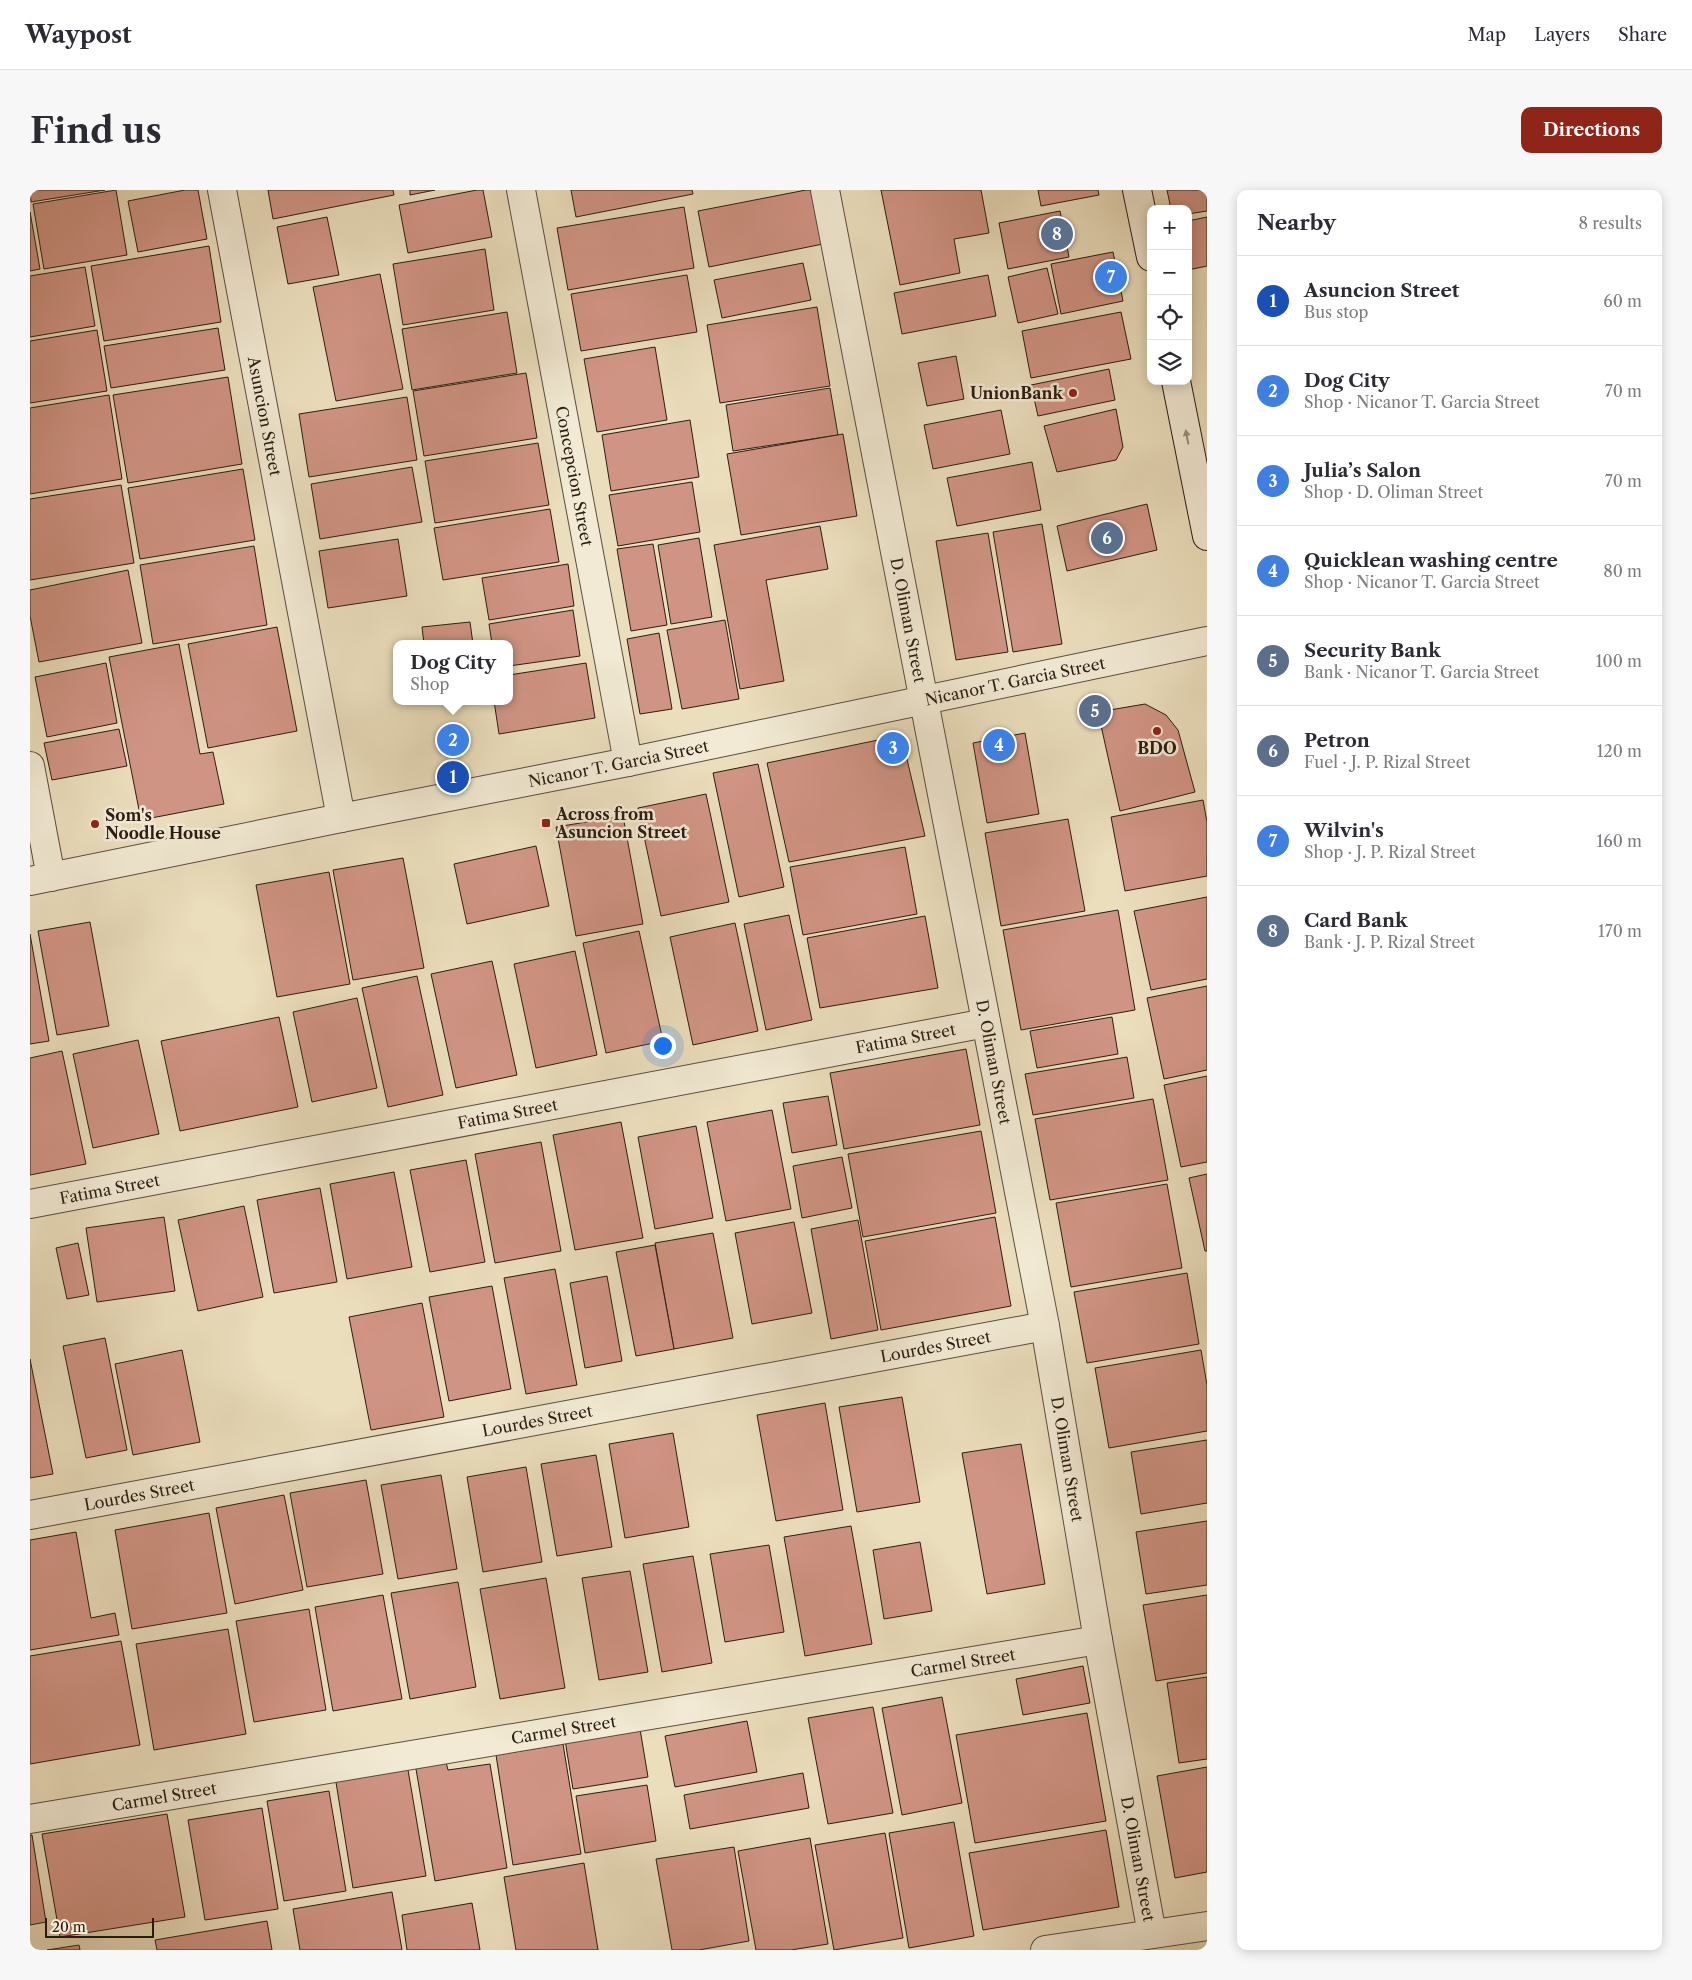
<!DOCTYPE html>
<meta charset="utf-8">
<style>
:root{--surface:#fff;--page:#f7f7f7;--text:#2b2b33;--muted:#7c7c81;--line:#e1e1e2;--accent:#8f2418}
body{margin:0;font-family:"Libre Caslon Text",serif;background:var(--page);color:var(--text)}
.controls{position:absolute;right:15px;top:15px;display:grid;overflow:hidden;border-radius:10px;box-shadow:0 2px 12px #0003}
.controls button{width:45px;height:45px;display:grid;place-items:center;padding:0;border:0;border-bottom:1px solid var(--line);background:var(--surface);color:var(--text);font:25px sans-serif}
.scale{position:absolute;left:15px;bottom:12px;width:109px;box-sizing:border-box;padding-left:5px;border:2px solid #2b1c13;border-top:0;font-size:14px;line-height:18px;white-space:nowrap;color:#2b1c13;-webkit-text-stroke:4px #f2ead4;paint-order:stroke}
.you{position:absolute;left:632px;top:855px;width:18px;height:18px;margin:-12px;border:4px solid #fff;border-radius:50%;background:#1a73e8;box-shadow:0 0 0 8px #1a73e833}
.badge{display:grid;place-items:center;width:32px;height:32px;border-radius:50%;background:var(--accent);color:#fff;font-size:16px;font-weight:700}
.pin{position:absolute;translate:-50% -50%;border:2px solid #fff;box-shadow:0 1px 5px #0006}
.popup{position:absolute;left:363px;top:450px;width:120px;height:65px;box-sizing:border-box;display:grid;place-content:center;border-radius:10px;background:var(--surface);filter:drop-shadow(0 1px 4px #0005);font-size:16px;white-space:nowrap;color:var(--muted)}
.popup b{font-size:19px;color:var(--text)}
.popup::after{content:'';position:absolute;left:50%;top:100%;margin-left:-10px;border:10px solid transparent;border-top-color:var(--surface)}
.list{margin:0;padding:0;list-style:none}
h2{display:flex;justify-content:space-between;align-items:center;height:65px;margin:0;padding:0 20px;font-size:21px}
h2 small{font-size:16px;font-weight:400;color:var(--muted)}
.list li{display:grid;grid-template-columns:32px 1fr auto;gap:15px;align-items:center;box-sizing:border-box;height:90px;padding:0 20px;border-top:1px solid var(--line)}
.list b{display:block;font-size:19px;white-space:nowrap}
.list p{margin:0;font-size:16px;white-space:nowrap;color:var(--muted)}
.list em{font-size:16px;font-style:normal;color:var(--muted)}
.icon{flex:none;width:28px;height:28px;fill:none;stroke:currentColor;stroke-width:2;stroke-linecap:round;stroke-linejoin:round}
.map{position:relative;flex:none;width:1177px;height:1760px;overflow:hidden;border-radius:10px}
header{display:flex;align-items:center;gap:30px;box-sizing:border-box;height:70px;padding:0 25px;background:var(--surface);border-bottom:1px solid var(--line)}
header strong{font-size:24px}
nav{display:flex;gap:28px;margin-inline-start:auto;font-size:18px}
.intro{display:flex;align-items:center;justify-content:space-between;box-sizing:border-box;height:120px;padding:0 30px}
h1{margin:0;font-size:35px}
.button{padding:12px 22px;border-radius:10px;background:var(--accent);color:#fff;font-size:18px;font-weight:700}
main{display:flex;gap:30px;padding:0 30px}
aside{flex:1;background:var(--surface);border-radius:10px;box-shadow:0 2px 12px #0003}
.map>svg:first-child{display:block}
.building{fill:#d09484;stroke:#2b1c13}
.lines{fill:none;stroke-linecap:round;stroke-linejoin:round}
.minor-casing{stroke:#5b4c3e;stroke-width:30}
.tertiary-casing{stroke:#5b4c3e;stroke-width:30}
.secondary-casing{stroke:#2b1c13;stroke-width:30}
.minor{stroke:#f2ead4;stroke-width:28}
.tertiary{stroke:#f2ead4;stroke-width:28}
.secondary{stroke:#f2ead4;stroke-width:28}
.oneway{fill:#988d7d}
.poi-dot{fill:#8f2418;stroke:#f2ead4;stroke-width:2}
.labels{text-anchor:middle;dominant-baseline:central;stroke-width:5;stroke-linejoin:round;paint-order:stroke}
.poi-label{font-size:16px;font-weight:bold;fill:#2b1c13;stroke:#f2ead4;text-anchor:start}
.street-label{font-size:16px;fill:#2b1c13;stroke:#f2ead4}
</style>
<header>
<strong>Waypost</strong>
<nav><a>Map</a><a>Layers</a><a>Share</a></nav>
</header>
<div class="intro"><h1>Find us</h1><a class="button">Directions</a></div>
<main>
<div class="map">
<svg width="1177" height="1760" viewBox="0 0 1177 1760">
<rect width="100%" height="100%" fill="#ebdebd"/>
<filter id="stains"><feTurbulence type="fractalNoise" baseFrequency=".004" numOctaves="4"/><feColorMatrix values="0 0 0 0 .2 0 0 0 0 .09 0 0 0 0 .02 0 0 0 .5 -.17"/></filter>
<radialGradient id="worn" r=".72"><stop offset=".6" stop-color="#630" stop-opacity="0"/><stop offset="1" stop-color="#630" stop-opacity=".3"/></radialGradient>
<!-- building -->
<g class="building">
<path d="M0 0H75L1 12Z"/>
<path d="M86 0 97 65 14 79 3 14Z"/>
<path d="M155 0H168L177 49 108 62 98 11Z"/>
<path d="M238 0H363L364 5 243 29Z"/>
<path d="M380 0H405L380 5Z"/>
<path d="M447 0H453L462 47 378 63 369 15Z"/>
<path d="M541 0H662L663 4 546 27Z"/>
<path d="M776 0H788L798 53 679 77 668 21Z"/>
<path d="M851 0H951L959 43 924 49 930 83 870 95Z"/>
<path d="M1008 0H1068L1069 5 1011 16Z"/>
<path d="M1137 0H1177V21L1158 24V19H1141Z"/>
<path d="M654 17 664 78 538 100 527 38Z"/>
<path d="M1030 21 1039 67 978 79 969 33Z"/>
<path d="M0 22 10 79 0 81Z"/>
<path d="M297 27 309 85 258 94 247 37Z"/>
<path d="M1177 27V76L1158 80V31Z"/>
<path d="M179 56 191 132 74 151 61 76Z"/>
<path d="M455 59 464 120 373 135 363 74Z"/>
<path d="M1083 62 1093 111 1031 124 1021 74Z"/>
<path d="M773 73 781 110 692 128 684 90Z"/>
<path d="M55 77 65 136 0 147V86Z"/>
<path d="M1017 78 1028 124 988 133 978 87Z"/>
<path d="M350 84 373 199 306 211 283 97Z"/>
<path d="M657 85 667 142 551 161 541 104Z"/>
<path d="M958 85 966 126 872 144 864 103Z"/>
<path d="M787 117 800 196 690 213 677 135Z"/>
<path d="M477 122 487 183 382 200 372 139Z"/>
<path d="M1091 122 1101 169 1001 188 992 141Z"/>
<path d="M188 138 195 180 81 198 74 156Z"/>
<path d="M67 140 77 201 0 213V151Z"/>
<path d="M625 157 637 230 567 242 554 169Z"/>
<path d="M926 166 934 209 897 216 888 173Z"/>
<path d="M1079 179 1085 210 1008 226 1001 195Z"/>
<path d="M496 183 507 248 394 266 383 201Z"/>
<path d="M198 187 212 274 98 293 83 205Z"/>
<path d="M800 198 808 245 703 261 696 215Z"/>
<path d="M79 205 92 289 0 304V218Z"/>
<path d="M377 207 387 270 279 287 269 224Z"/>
<path d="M1086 219 1093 257 1086 270 1027 282 1014 236Z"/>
<path d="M971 220 980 264 903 279 894 235Z"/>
<path d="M660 230 669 287 581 301 572 245Z"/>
<path d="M813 244 827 326 711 345 697 264Z"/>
<path d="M508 253 519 315 405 333 395 271Z"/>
<path d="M1002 272 1011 320 927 336 917 288Z"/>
<path d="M382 277 392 332 290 349 281 294Z"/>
<path d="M213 279 225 350 110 369 98 298Z"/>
<path d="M662 292 670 342 588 356 579 305Z"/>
<path d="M91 295 104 373 0 390V309Z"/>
<path d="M1117 314 1127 360 1037 381 1027 336Z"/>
<path d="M520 319 529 372 413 390 404 338Z"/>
<path d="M1012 334 1032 454 983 462 963 342Z"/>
<path d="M790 336 798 379 736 390 754 491 710 499 684 355Z"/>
<path d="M958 343 978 462 926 470 906 351Z"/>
<path d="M669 348 682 427 641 434 628 355Z"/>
<path d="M368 349 377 406 298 418 289 361Z"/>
<path d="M623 354 637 435 601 441 587 359Z"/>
<path d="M224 356 237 435 123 454 110 375Z"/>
<path d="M538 374 544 416 459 430 452 388Z"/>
<path d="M98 380 112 453 9 472 0 426V400Z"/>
<path d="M543 420 550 466 479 476V454H462L459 434Z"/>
<path d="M695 430 709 509 652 519 637 440Z"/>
<path d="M440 432 443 454H394L392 437Z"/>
<path d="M247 437 267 541 178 558 158 454Z"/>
<path d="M629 443 642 519 610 524 597 449Z"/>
<path d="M149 454 170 564 183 562 194 614 111 630 79 467Z"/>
<path d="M76 473 87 533 17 547 5 487Z"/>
<path d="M556 473 565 528 469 544 464 511H479V485Z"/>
<path d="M401 511H427L402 514Z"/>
<path d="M1115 514 1136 525 1148 540 1165 602 1090 621 1068 522Z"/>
<path d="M89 539 97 576 22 590 14 553Z"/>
<path d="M995 543 1009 624 957 633 943 553Z"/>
<path d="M853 549 876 565 895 646 759 672 737 573Z"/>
<path d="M728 574 754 697 709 707 683 583Z"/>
<path d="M676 604 699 712 631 726 608 618Z"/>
<path d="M1173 610 1177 632V686L1095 701 1081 627Z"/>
<path d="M593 626 613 734 546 746 526 637Z"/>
<path d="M1038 629 1055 721 971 736 955 643Z"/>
<path d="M506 656 519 716 437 734 424 674Z"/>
<path d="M875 657 887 724 773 745 760 677Z"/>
<path d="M373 668 394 778 323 790 303 680Z"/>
<path d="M299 682 320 794 247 807 226 695Z"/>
<path d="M1177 707V789L1121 800 1104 721Z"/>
<path d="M1088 720 1105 820 991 840 973 740Z"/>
<path d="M759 725 782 830 736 840 714 734Z"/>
<path d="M895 726 908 798 790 818 777 748Z"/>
<path d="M60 732 79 836 27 845 8 741Z"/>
<path d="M705 733 728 841 663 855 640 747Z"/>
<path d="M609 741 633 851 576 863 553 753Z"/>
<path d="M0 744 19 851 0 854Z"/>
<path d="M545 761 567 865 506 878 484 774Z"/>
<path d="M462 771 487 885 426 898 401 784Z"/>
<path d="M387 786 413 905 358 917 332 798Z"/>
<path d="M1177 796V880L1134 889 1117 808Z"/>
<path d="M327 808 347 898 282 912 263 822Z"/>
<path d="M249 827 268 917 150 941 131 851Z"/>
<path d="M1082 827 1088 864 1007 878 1000 841Z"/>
<path d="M108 850 129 944 63 958 43 864Z"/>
<path d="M936 859 950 935 814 959 800 883Z"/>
<path d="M32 861 56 974 0 985V868Z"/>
<path d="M1097 867 1104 908 1003 925 995 884Z"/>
<path d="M1177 886V972L1151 977 1134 895Z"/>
<path d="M798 906 807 955 762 963 753 913Z"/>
<path d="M1123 909 1138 990 1020 1010 1005 929Z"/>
<path d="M742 920 761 1019 696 1031 677 932Z"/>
<path d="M591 932 613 1048 545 1060 523 945Z"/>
<path d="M666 936 683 1028 625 1039 608 947Z"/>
<path d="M951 941 966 1023 833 1047 818 964Z"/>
<path d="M511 952 531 1061 465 1073 445 964Z"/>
<path d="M812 967 822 1018 772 1028 763 976Z"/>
<path d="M436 970 455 1072 400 1082 380 980Z"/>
<path d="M364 982 382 1077 317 1089 300 994Z"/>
<path d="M1177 984V1061H1175L1159 988Z"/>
<path d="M1137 994 1152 1078 1041 1097 1026 1013Z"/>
<path d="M290 998 307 1092 244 1103 227 1010Z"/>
<path d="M214 1016 233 1107 168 1121 148 1030Z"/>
<path d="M134 1027 145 1101 67 1112 56 1038Z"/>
<path d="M965 1027 981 1116 851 1140 835 1051Z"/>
<path d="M828 1030 848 1140 801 1149 781 1039Z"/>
<path d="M764 1032 782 1123 722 1134 705 1043Z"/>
<path d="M683 1043 703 1148 644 1159 625 1053Z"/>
<path d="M48 1053 59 1105 37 1109 26 1058Z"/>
<path d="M625 1055 644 1159 606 1166 586 1062Z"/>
<path d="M525 1079 547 1195 496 1204 474 1088Z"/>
<path d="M1157 1083 1169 1154 1057 1173 1044 1102Z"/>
<path d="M577 1086 592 1171 555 1178 540 1093Z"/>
<path d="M462 1096 481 1199 419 1211 399 1107Z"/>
<path d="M392 1113 414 1227 341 1240 319 1127Z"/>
<path d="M75 1148 97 1260 56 1268 33 1156Z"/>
<path d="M152 1160 170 1252 103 1265 85 1174Z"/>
<path d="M1171 1160 1177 1195V1241L1079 1258 1065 1178Z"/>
<path d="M0 1169 23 1284 0 1288Z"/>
<path d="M872 1207 890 1312 827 1322 809 1217Z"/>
<path d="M795 1213 813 1320 746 1331 727 1225Z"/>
<path d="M643 1243 659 1337 595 1348 579 1254Z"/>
<path d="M1177 1250V1313L1111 1324 1101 1262Z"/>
<path d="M991 1254 1015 1394 957 1404 932 1263Z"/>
<path d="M566 1265 582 1357 527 1366 511 1274Z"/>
<path d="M496 1277 512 1372 453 1382 437 1287Z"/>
<path d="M411 1285 427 1379 368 1389 351 1295Z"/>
<path d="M336 1290 353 1384 277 1397 260 1303Z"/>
<path d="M254 1305 273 1400 205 1414 186 1318Z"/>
<path d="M179 1323 197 1423 102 1439 85 1340Z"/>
<path d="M1177 1331V1395L1116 1404 1106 1342Z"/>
<path d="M821 1336 842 1454 775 1466 754 1347Z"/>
<path d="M46 1342 61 1428 85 1423 89 1445 0 1460V1350Z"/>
<path d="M890 1352 902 1421 854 1429 843 1360Z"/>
<path d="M739 1355 754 1442 695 1452 680 1364Z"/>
<path d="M663 1366 682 1473 632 1482 613 1374Z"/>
<path d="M600 1381 618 1482 569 1490 552 1388Z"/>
<path d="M516 1388 535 1498 470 1509 450 1399Z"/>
<path d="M428 1392 446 1497 380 1509 361 1403Z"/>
<path d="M353 1405 372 1509 303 1521 285 1417Z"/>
<path d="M1177 1405V1483L1126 1491 1113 1415Z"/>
<path d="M279 1419 296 1520 224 1532 206 1431Z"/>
<path d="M198 1439 216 1544 124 1560 106 1454Z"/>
<path d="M91 1451 110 1555 0 1574V1466Z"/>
<path d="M1053 1476 1060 1513 993 1525 986 1489Z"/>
<path d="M1177 1487V1569L1149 1573 1137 1493Z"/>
<path d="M912 1507 932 1613 872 1625 852 1518Z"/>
<path d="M843 1517 863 1623 798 1634 778 1528Z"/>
<path d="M1057 1523 1076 1631 945 1653 926 1545Z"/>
<path d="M717 1531 727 1582 645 1597 635 1546Z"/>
<path d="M610 1539 618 1587 543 1599 535 1550Z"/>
<path d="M533 1554 551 1664 483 1675 466 1565Z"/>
<path d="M415 1568 418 1580 460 1574 477 1678 405 1691 385 1573Z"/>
<path d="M377 1574 396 1686 323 1698 305 1586Z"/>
<path d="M1177 1577V1682L1145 1688 1127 1586Z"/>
<path d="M773 1583 779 1618 660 1639 654 1605Z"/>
<path d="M617 1595 626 1651 555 1663 546 1606Z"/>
<path d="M299 1601 316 1701 254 1711 237 1611Z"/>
<path d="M232 1618 248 1719 175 1730 158 1630Z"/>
<path d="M137 1624 155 1727 30 1747 12 1644Z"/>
<path d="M924 1632 944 1746 879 1758 859 1643Z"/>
<path d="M1076 1640 1089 1717 953 1740 939 1663Z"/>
<path d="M855 1643 873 1748 804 1760 785 1655Z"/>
<path d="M0 1645H2L16 1732 0 1735Z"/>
<path d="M780 1648 798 1754 761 1760H726L708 1661Z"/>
<path d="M704 1657 719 1751 669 1760H642L626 1669Z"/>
<path d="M554 1673 568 1760H486L474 1687Z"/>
<path d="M362 1702 372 1760H270L263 1719Z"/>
<path d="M442 1713 450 1760H377L372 1725Z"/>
<path d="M237 1731 242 1760H127L125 1750Z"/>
<path d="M49 1755 50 1760H17Z"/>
</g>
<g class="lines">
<!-- minor casing -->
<g class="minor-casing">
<g id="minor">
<path id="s1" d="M192 0 311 628"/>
<path id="s2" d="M491 0 598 572"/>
<path id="s3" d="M795 0 1015 1136 1068 1450 1122 1744"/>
<path d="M0 576 21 687"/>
<path id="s4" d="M0 1014 956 833"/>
<path id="s5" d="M0 1325 1015 1136"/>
<path id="s6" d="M0 1629 1068 1450"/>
<path d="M1015 1760 1177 1736"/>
</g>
</g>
<!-- tertiary casing -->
<g class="tertiary-casing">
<g id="tertiary">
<path id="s7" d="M0 691 311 628 598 572 1177 451"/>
</g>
</g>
<!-- secondary casing -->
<g class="secondary-casing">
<g id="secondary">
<path d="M1107 0 1121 67"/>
<path d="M1146 191 1177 346"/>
</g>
</g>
<!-- minor -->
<use href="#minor" class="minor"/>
<!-- tertiary -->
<use href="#tertiary" class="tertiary"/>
<!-- secondary -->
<use href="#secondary" class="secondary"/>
</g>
<!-- one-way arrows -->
<defs><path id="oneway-solid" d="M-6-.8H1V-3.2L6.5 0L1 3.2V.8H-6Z" transform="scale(1.25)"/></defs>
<use class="oneway" href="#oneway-solid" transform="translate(1157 247) rotate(-101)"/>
<!-- markers -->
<g class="poi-dot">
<circle cx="1043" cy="203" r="5"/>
<circle cx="1127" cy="541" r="5"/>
<rect x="511" y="628" width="10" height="10" rx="2.5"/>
<circle cx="65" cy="634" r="5"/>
</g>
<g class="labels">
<!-- poi labels -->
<g class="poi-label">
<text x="1033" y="203" text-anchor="end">UnionBank</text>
<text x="1127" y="558" text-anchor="middle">BDO</text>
<text x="526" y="624">Across from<tspan x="526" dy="18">Asuncion Street</tspan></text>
<text x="75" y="625">Som's<tspan x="75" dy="18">Noodle House</tspan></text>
</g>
<!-- street labels -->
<g class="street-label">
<text stroke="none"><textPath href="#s1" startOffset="230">Asuncion Street</textPath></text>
<text stroke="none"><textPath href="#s2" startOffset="291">Concepcion Street</textPath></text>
<text stroke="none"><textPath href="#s3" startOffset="438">D. Oliman Street</textPath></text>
<text stroke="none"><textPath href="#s7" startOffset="1005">Nicanor T. Garcia Street</textPath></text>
<text stroke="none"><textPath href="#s7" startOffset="600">Nicanor T. Garcia Street</textPath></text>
<text stroke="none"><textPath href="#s4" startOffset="891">Fatima Street</textPath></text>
<text stroke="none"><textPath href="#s3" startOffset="888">D. Oliman Street</textPath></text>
<text stroke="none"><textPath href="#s4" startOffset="486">Fatima Street</textPath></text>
<text stroke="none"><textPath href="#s4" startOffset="81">Fatima Street</textPath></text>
<text stroke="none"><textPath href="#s5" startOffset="921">Lourdes Street</textPath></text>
<text stroke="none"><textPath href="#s5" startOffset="516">Lourdes Street</textPath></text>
<text stroke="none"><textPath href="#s3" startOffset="1292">D. Oliman Street</textPath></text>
<text stroke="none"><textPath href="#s5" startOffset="111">Lourdes Street</textPath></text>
<text stroke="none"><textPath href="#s6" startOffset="946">Carmel Street</textPath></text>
<text stroke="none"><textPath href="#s6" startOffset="541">Carmel Street</textPath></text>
<text stroke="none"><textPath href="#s6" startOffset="136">Carmel Street</textPath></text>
<text stroke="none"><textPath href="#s3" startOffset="1698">D. Oliman Street</textPath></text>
</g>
</g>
<rect width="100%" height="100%" filter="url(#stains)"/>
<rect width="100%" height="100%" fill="url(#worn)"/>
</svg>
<div class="controls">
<button>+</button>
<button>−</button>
<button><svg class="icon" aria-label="locate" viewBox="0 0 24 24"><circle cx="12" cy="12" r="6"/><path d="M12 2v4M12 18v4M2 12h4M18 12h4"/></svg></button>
<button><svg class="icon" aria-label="layers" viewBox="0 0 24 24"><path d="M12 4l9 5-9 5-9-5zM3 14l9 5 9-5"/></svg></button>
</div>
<div class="scale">20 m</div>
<div class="you"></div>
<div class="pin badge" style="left:423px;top:587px;background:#1a4fb4">1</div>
<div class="pin badge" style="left:423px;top:550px;background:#3f7fe0">2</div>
<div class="popup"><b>Dog City</b>Shop</div>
<div class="pin badge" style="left:863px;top:558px;background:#3f7fe0">3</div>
<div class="pin badge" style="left:969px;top:555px;background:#3f7fe0">4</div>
<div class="pin badge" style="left:1065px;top:521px;background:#5c6f8a">5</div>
<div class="pin badge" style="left:1077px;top:348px;background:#5c6f8a">6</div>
<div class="pin badge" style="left:1081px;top:87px;background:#3f7fe0">7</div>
<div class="pin badge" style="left:1027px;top:44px;background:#5c6f8a">8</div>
</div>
<aside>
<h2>Nearby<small>8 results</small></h2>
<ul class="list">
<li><span class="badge" style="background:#1a4fb4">1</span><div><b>Asuncion Street</b><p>Bus stop</p></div><em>60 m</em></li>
<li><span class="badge" style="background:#3f7fe0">2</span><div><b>Dog City</b><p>Shop · Nicanor T. Garcia Street</p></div><em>70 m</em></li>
<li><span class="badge" style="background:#3f7fe0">3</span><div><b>Julia’s Salon</b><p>Shop · D. Oliman Street</p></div><em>70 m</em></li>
<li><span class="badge" style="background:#3f7fe0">4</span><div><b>Quicklean washing centre</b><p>Shop · Nicanor T. Garcia Street</p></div><em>80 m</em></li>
<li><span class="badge" style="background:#5c6f8a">5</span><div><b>Security Bank</b><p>Bank · Nicanor T. Garcia Street</p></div><em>100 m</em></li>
<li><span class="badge" style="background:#5c6f8a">6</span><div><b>Petron</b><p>Fuel · J. P. Rizal Street</p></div><em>120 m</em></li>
<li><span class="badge" style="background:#3f7fe0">7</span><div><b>Wilvin's</b><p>Shop · J. P. Rizal Street</p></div><em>160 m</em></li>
<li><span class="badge" style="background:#5c6f8a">8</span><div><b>Card Bank</b><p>Bank · J. P. Rizal Street</p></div><em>170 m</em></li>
</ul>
</aside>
</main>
